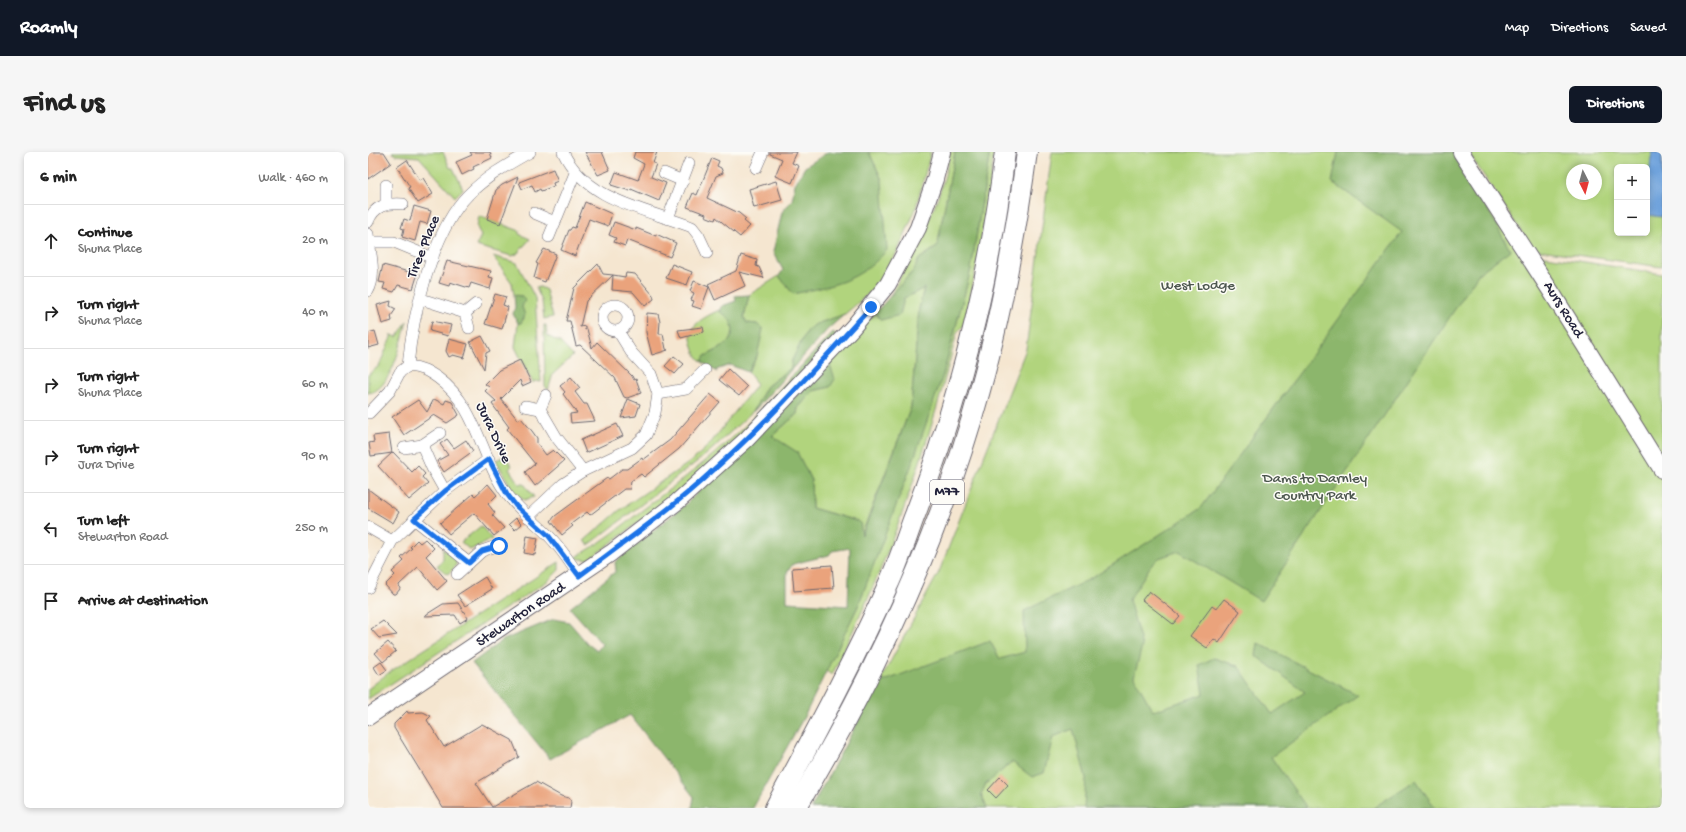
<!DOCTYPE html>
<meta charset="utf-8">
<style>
:root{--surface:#fff;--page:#f6f6f6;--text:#222;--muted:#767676;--line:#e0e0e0;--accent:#111827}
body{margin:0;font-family:"Gochi Hand",sans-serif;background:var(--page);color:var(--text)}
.controls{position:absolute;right:12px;top:12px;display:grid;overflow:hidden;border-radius:6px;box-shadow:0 2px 6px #0003}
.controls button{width:36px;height:36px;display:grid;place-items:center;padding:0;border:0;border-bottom:1px solid var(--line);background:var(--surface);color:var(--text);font:20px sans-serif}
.compass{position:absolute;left:1198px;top:12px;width:36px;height:36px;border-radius:50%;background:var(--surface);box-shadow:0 2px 6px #0003;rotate:174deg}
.stop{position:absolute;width:12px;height:12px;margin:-9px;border:3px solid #1a73e8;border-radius:50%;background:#fff}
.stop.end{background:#1a73e8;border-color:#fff;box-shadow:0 1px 4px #0008}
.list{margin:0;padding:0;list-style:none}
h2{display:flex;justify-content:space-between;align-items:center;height:52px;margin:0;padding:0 16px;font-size:17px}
h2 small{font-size:13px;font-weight:400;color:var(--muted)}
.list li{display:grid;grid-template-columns:26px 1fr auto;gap:12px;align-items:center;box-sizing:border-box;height:72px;padding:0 16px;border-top:1px solid var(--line)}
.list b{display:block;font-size:15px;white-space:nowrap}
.list p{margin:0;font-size:13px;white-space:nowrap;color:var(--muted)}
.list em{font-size:13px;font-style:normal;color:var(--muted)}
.icon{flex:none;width:22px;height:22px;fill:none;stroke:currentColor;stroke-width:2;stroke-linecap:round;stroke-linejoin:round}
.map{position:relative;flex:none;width:1294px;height:656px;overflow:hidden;border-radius:6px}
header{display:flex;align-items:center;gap:24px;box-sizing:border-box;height:56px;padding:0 20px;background:var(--accent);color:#fff}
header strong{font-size:19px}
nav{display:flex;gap:22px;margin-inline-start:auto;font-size:14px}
.intro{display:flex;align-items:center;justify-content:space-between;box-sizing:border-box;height:96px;padding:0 24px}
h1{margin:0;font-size:28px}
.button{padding:10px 18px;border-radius:6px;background:var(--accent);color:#fff;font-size:14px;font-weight:700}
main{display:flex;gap:24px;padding:0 24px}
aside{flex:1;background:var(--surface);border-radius:6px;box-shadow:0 2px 6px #0003}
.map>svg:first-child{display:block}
.green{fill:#b1d47d;stroke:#6a7b5c;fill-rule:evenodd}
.forest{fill:#8cb66c;stroke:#576c54;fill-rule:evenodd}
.water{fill:#70a3dc;stroke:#49628c}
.building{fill:#eaa37b}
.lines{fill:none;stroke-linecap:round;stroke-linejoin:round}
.street-casing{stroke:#6c676f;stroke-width:12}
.secondary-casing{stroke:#6c676f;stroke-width:18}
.highway-casing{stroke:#6c676f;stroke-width:22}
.street{stroke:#fff;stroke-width:11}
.secondary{stroke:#fff;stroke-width:16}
.highway{stroke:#fff;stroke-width:20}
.route{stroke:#1a73e8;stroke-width:5}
.labels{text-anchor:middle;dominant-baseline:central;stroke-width:3;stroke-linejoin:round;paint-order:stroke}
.shield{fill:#fdfcf7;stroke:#646373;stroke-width:1}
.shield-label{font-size:14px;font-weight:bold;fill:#22223b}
.street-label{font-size:15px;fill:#22223b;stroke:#fdfcf7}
.park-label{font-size:15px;fill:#4d574f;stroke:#fdfcf7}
</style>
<header>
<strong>Roamly</strong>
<nav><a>Map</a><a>Directions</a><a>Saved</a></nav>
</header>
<div class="intro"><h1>Find us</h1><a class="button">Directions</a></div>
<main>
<aside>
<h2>6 min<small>Walk · 460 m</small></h2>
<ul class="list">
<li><svg class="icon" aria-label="ahead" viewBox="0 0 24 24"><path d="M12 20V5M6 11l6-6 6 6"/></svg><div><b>Continue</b><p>Shuna Place</p></div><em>20 m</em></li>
<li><svg class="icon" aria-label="right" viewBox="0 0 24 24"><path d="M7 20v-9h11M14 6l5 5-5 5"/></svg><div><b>Turn right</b><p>Shuna Place</p></div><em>40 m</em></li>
<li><svg class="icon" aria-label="right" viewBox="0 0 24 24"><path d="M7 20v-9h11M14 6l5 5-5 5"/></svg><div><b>Turn right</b><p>Shuna Place</p></div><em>60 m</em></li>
<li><svg class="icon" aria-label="right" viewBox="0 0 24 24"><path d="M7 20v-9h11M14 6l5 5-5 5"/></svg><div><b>Turn right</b><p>Jura Drive</p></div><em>90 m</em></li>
<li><svg class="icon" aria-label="left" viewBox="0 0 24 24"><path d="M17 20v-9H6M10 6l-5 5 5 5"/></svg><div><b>Turn left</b><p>Stewarton Road</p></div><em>250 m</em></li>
<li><svg class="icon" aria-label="arrive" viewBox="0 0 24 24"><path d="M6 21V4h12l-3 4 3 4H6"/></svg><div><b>Arrive at destination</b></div></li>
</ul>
</aside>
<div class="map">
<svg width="1294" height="656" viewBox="0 0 1294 656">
<rect width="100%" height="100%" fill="#fdfcf7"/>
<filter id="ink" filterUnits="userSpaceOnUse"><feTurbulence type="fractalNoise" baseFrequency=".025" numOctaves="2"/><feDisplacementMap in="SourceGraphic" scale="8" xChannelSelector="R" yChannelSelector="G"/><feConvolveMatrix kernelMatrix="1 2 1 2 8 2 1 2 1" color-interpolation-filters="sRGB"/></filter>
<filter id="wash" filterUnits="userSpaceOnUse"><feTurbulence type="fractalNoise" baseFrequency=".012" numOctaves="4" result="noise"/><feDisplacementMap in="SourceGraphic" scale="16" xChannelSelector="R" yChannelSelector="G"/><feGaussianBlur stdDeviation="0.9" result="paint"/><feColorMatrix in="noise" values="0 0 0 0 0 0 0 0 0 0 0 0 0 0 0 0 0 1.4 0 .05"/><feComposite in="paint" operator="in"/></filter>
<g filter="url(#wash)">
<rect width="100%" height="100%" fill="#f5e6d0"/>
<!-- green -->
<g class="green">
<path d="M24 0H75L82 16H85L95 37 87 45 51 5 27 3Z"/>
<path d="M501 0H563L547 59 530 98 513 131 477 162 449 172 424 208 423 216 399 234 385 259 340 301 221 393 216 389 253 357 325 308 341 293 389 232 380 220 389 204V172L379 171 376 165 381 143 411 124 425 142 514 28Z"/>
<path d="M582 0H587L569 95 551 107 546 118 522 144C547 98 573 52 582 0Z"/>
<path d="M622 0H626C619 56 610 112 597 167L595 174 589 180C569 262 543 343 511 421 497 455 480 489 464 523L458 519 490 454 575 223 603 117Z"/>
<path d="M684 0H1094L1165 102 1294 122V656H443L571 420 658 197Z"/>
<path d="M1100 0H1294V115L1172 98 1163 94ZM1249 15H1279V81H1249ZM1204 18H1228V42H1204Z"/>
<path d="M111 64 152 79 151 82 162 87 149 102 144 104 108 94 113 84 109 75Z"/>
<path d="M125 104 149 111 167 146 173 230 167 229 165 231 147 195 150 171 156 167 154 155V144L146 143 144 131Z"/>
<path d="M172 135 178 138 185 165 176 167 174 149 168 136Z"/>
<path d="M556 135 551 157 543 255 493 384 492 370 444 356 443 328 404 284 429 262 430 256 445 239 462 235 461 211 507 161 513 168 536 147Z"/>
<path d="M353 157V160C365 165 370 181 359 191 353 197 345 200 337 204L334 210C328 204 326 200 324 191 318 172 338 165 353 157Z"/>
<path d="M39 169C34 188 23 240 0 241V223L11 214 24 183 29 185Z"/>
<path d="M176 173H178L179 184 192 190 205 204 185 222 180 238 177 234Z"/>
<path d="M380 271 384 274 309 342 220 408 206 406C233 392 256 372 281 353 315 327 350 301 380 271Z"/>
<path d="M137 304 144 314 141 317 151 332H156L166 345 156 348 145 339 128 308Z"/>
<path d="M113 374 124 387 102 398 93 390Z"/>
<path d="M75 397 88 405C90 413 85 419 79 422L69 414 75 407Z"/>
<path d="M191 410V418L181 428 0 547V537L20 521Z"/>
</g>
<!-- forest -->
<g class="forest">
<path d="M460 0H501L514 28 519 98C490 131 465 133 425 142L411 124 415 118 405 100 414 60 424 48 427 32 437 15Z"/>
<path d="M587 0H622L603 117 575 223 545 309 490 454 437 563 385 656H324L326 645 262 563 182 607 104 511 135 488 186 467 201 470 219 491 229 499 234 492 202 456 248 419 247 410 318 352 461 211 467 227 462 235 445 239 430 256 429 262 404 284 429 300 443 328 444 356 492 370 494 383 543 255 551 157 556 136 536 147 532 163 513 168 507 161 546 118 551 107 569 95ZM482 396 480 454 419 450V420L425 412 461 403 464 399Z"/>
<path d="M970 0H1088L1142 98 1111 121 893 449 811 399 791 406 782 415 761 448 774 494 766 525 785 559 836 542 831 513 846 506 870 514 904 562 937 540 888 504 890 491 990 543 903 605 939 656H716L718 626 705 577 685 585 676 621 664 625 644 610 618 632 613 642 619 656H443L511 531 622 489 632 507 657 500 656 459 724 426 833 356 1034 80 964 30Z"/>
<path d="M146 143 154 144 157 148 154 155 157 163 153 171H150L145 162 147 155Z"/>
<path d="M381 143 376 165 379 171 389 172 395 177 389 204 380 220 362 213 348 218 349 220 334 210 337 204C345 200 353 197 359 191 370 181 364 165 352 160L354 154 368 149 367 144Z"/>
<path d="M477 162 460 177 385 260 399 234 423 216 424 208 439 178 448 172Z"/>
<path d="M465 180 469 183 384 274 380 271Z"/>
<path d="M1048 628 1067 656H1005Z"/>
</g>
<!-- water -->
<path class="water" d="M1285 0H1294V65L1279 63V24C1284 17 1281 8 1285 0Z"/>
<g id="blocks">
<!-- building -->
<g class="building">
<path d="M0 0H16L23 11 0 27Z"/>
<path d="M102 0H122L124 6 105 15 106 17 94 23 88 10 104 3Z"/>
<path d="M217 0H234L242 18 230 23Z"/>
<path d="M267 0H289L285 11 288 12 283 25 298 31 291 49 263 37 262 39 243 33 248 20 270 28 276 12 265 6Z"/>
<path d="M402 0H429L424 11 431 14 424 31 407 24 414 7 402 2Z"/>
<path d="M344 6 351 9 349 14 353 16 355 21 348 24 339 46 371 61 378 67 376 69 382 74 372 85 348 65 347 68 337 64 338 62 319 55 325 41 329 43Z"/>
<path d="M39 8 52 28 55 26 65 42 50 51 40 36 42 35 29 15Z"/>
<path d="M185 17 190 29 185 31 186 34 173 39 172 37 167 40 164 33 154 37 151 30Z"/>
<path d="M150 25 132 72 119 67 128 38 134 33Z"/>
<path d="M408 29 414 48 386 56 381 37Z"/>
<path d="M217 50 244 62 240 74 221 67 207 104 193 98 201 78H202L204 75 207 76Z"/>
<path d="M46 54 63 59 59 72 52 70 47 89 34 85 36 77 33 76 36 67 42 69Z"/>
<path d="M246 70 268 78V76L288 84V82L308 91 302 105 259 88 257 94 246 90 248 86 241 83Z"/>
<path d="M176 97 188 102 177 130 166 126 170 112 168 111Z"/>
<path d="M373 103 389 108 388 114 391 115 396 126 371 120 377 134 347 148 340 132 368 119Z"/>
<path d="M79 109 123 119 121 125 125 126 122 137 103 131 101 136 82 130 81 134 71 131Z"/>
<path d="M230 112 235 122 245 123 218 149 212 175 217 174V178L219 177 224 196 229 190 264 224 266 228 268 227 273 241 259 246 256 245 247 226 212 193 208 194 202 169H198L206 136Z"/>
<path d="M304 112 324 120 319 133 298 126Z"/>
<path d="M15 113 41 120V118L50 121 45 137 30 133 26 140 15 137 17 131 11 130Z"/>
<path d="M258 121 267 122 285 143 286 147 277 154 265 140 244 138 245 123 257 125Z"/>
<path d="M326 129 341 135 333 157 324 154 326 149 323 148 326 141 322 139Z"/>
<path d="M127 142 138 145 135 153 140 155 134 177 117 172Z"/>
<path d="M23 149 22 154 28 157 23 164 24 169 14 172 9 153Z"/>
<path d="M279 161 290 162 292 170 291 182H295L298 197 300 198 284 203 278 180Z"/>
<path d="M64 169 83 173 80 184 62 179Z"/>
<path d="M335 175 336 180 313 186 310 178Z"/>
<path d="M7 179 11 193 0 196V181Z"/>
<path d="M114 184 122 199 118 201 116 217 102 190Z"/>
<path d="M81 187 100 192 96 206 85 203 81 205 78 199Z"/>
<path d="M306 204 316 212 307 222 297 214Z"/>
<path d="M152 208 163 230 154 234 152 228 133 247 150 268 153 266 164 279 169 286V291L178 303 185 298 196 309 167 334 157 320 167 312 139 277 141 275 124 252 128 249 117 239 121 235 117 232 131 218Z"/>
<path d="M360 217 379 235 371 244 351 228Z"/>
<path d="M203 225 212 236 207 240 216 252H219L227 269 203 271 202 262 209 261 195 242 197 240 192 234Z"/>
<path d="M342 242 352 250 311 297 276 325 273 322 263 329 262 337H256L222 363 219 360 203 372 205 374 194 383 183 369 187 364 239 326 241 327 254 317H259L274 306 275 308 302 288Z"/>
<path d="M66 247 76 252 78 248 84 250 91 263 79 271 66 263 36 283 24 265 50 248 59 260Z"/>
<path d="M260 247 272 252 268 264 253 266Z"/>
<path d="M249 272 255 284 218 301 213 288Z"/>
<path d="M21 282 24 301 3 304 1 291 6 290 5 284Z"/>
<path d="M79 287 86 296 98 288 105 299 76 320 69 309 80 303 72 292Z"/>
<path d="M25 300 44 320 50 314 57 322 54 325 60 332 41 348 10 314Z"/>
<path d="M120 332 129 343 120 352 127 361 124 363 136 376 126 384 106 361 81 382 72 371 105 342 107 344Z"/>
<path d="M0 337 31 360 25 371 0 356Z"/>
<path d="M148 366 154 372 147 378 141 372Z"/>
<path d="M159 384 170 386 167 403 156 401Z"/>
<path d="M57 387 66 396 58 404 79 429 69 438 50 415 31 433 32 437 28 442H25L17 433 27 423 24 420 36 409 33 406 44 396 42 395 49 388 52 391Z"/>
<path d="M464 413 466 436 426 439 424 416Z"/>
<path d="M117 425 124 437 97 454 89 443Z"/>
<path d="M781 439 812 464 805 472 774 448Z"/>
<path d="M856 447 872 459 851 491 846 487 839 496 822 484 844 454 848 457Z"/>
<path d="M90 451 100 466 92 471 87 463 56 464 75 452Z"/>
<path d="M15 469 29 483 11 486 3 477Z"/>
<path d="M20 490 28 499 15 510 7 501Z"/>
<path d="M13 510 19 518 11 523 6 515Z"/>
<path d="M39 559 40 561 55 560 63 564 59 568 76 595 114 572 144 588 151 605 108 631 124 655 168 630 193 644 201 646 203 649 202 656H75L26 576V572Z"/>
<path d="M632 625 640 633 628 646 620 638Z"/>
</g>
</g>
</g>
<g filter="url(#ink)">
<use href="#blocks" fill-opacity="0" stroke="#6c676f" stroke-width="1"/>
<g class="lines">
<!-- street casing -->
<g class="street-casing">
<g id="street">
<path d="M195 0C218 49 278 57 324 75L331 84 339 101"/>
<path d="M388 16 395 0"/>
<path d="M296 21 315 29"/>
<path d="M18 52V33"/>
<path d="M166 61 187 70"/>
<path d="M300 66 321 11"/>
<path d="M0 70C6 53 19 51 35 52"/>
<path d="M0 82C2 98 9 125 0 139"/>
<path d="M181 85 207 21"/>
<path d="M1 90H26L65 106"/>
<path d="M53 147 97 161 101 176"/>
<circle cx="247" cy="166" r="13"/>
<path d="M97 161 108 152"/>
<path d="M40 214C44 165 65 78 100 43 119 24 139 13 162 0"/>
<path d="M290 242 318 237 337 218"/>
<path d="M178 243 172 257 189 286 215 319"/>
<path d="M157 254 172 257"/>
<path d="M1 261 22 239 32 220 40 214C53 215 60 219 70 226 110 255 112 305 139 342 151 358 166 369 180 383 192 395 202 410 211 424"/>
<path d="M72 281 54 293 64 316 77 339"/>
<path d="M36 296 54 293"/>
<path d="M160 365 195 332 215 319 264 296 278 283 287 261 290 242 283 222 263 200 250 179"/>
<path d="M46 367 101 411 114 399 131 393"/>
<path d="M0 375 24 389"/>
<path d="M89 422 101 411"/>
<path d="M0 436 24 389 77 339 121 307"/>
</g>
</g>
<!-- secondary casing -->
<g class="secondary-casing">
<g id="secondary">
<path d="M1093 0 1184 141 1294 318"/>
<path d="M0 565 243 401 309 350 379 287 485 175 520 132 550 76 567 27 574 0"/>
</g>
</g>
<!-- highway casing -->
<g class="highway-casing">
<g id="highway">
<path d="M407 656C446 583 486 509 520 433 530 412 537 390 545 368 591 250 622 126 637 0"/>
<path d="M428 656C506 525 572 385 612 238 634 160 648 80 659 0"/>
</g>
</g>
<!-- street -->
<use href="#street" class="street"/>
<!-- secondary -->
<use href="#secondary" class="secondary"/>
<!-- highway -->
<use href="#highway" class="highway"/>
</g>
</g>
<g class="lines" filter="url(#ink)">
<!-- route -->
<path class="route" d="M131 394 114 399 101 411 46 367 77 339 121 307 139 342 148 354 180 383 211 424C255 391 301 359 342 321 400 270 451 212 503 155"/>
</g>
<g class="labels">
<!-- shield labels -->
<rect class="shield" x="562" y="328" width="34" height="24" rx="3"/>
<g class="shield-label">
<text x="579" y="340">M77</text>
</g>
<!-- street labels -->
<g class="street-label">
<text transform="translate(56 95) rotate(-68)">Tiree Place</text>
<text transform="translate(1195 158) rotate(58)">Aurs Road</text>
<text transform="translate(125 281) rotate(65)">Jura Drive</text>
<text transform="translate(153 463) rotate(-34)">Stewarton Road</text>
</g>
<!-- park labels -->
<g class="park-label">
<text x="830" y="134">West Lodge</text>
<text x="947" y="327">Dams to Darnley<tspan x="947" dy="17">Country Park</tspan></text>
</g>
</g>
</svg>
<div class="controls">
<button>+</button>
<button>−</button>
</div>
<svg class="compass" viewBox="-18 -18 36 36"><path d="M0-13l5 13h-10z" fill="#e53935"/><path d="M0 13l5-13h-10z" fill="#767676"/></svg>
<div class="stop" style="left:131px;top:394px"></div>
<div class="stop end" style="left:503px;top:155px"></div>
</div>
</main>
